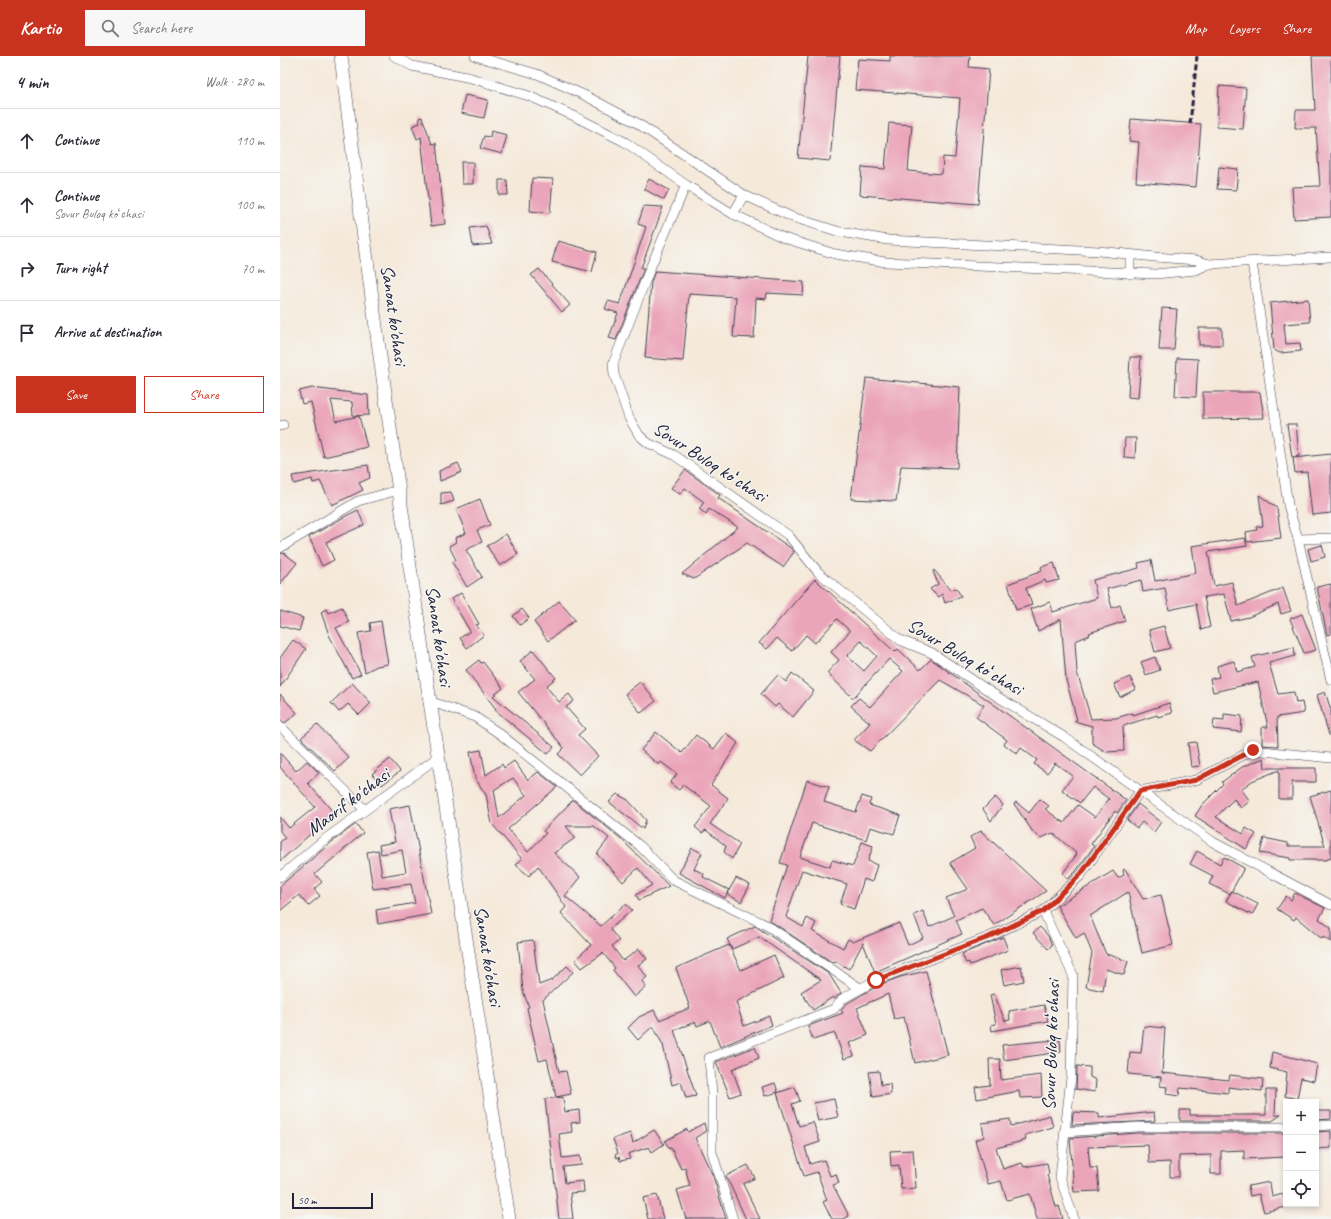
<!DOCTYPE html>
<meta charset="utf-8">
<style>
:root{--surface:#fff;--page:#f7f7f7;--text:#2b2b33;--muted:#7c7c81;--line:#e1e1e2;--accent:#c8321e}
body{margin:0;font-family:Caveat,sans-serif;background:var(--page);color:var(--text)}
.controls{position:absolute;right:12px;bottom:12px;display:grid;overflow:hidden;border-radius:0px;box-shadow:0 2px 6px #0003}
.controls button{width:36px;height:36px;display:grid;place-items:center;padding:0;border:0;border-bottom:1px solid var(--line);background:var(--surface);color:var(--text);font:20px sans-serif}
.scale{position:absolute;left:12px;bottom:10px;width:81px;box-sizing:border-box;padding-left:4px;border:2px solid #22223b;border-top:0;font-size:11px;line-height:14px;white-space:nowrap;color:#22223b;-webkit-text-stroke:3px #f6f6f2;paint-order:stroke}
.stop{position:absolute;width:12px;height:12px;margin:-9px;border:3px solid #c8321e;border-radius:50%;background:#fff}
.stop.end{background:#c8321e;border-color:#fff;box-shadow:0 1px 4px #0008}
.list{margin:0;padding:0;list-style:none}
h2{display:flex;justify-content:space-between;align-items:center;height:52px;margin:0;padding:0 16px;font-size:17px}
h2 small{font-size:13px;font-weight:400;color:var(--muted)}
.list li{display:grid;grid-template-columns:26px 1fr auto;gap:12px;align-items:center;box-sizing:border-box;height:64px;padding:0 16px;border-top:1px solid var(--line)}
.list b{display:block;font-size:15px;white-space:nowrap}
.list p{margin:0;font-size:13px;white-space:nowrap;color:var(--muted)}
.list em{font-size:13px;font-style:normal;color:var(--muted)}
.actions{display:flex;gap:8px;padding:12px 16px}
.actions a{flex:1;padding:9px 0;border:1px solid var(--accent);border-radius:0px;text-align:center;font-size:14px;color:var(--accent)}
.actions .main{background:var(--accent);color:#fff}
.icon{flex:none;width:22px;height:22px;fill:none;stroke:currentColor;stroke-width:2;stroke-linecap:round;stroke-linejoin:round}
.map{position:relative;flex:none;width:1051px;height:1163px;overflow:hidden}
header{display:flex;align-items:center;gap:24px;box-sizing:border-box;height:56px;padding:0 20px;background:var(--accent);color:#fff}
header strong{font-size:19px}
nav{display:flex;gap:22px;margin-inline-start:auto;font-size:14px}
.search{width:280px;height:36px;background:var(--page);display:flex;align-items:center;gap:10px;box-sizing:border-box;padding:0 14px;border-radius:0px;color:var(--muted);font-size:15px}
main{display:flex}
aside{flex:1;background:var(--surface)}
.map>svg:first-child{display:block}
.building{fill:#eba5ba;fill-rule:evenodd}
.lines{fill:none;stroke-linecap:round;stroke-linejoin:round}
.minor-casing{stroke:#424053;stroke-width:10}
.secondary-casing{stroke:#424053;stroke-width:14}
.minor{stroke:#fff;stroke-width:9}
.secondary{stroke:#fff;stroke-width:13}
.rail{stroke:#22223b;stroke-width:3;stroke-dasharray:6 3;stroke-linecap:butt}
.route{stroke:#c8321e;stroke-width:5}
.labels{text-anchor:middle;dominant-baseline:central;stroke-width:3;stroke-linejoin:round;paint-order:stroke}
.street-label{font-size:19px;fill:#22223b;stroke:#f6f6f2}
</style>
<header>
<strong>Kartio</strong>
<div class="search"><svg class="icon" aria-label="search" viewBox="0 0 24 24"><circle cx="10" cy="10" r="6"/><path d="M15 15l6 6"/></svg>Search here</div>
<nav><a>Map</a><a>Layers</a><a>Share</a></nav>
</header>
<main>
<aside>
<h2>4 min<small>Walk · 280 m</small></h2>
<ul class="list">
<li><svg class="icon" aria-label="ahead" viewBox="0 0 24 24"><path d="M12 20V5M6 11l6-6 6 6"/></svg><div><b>Continue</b></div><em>110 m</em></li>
<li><svg class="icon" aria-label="ahead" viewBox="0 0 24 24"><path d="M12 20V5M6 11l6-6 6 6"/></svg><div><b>Continue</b><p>Sovur Buloq koʻchasi</p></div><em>100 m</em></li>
<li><svg class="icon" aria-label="right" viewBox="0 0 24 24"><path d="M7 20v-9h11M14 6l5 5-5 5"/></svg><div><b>Turn right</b></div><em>70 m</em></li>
<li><svg class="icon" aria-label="arrive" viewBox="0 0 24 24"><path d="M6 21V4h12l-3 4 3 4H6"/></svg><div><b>Arrive at destination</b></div></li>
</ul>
<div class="actions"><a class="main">Save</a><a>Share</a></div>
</aside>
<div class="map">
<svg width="1051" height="1163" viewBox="0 0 1051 1163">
<rect width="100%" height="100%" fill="#f6f6f2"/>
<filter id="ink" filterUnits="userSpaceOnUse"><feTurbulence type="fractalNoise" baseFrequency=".025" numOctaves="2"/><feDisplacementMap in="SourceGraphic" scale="8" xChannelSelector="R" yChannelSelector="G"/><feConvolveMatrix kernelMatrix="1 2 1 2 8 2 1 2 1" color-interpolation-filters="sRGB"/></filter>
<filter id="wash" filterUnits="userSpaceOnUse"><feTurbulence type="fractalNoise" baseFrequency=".012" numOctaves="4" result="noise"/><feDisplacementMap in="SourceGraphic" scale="16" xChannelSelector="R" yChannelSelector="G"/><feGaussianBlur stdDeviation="0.9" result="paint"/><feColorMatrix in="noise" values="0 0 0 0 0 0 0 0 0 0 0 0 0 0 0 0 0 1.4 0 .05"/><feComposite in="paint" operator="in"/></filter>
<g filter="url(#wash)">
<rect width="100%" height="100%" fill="#f5e9da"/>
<g id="blocks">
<!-- building -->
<g class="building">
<path d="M528 0H560L550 105 518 102Z"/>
<path d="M610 0H690L689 11 709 13 698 148 580 139 582 111 605 113 609 67 632 69 628 115 662 118 663 101 675 102 680 42 575 34 578 3 610 5Z"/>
<path d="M1032 0H1051V161L1014 163 1012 131 1040 130 1036 72H1015L1016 54H1035Z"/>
<path d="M939 30 966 32 963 73 937 71Z"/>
<path d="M185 39 208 44 204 62 181 57Z"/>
<path d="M142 61 152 88 156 87 165 168 151 170 141 81 137 83 132 70 140 67 139 62Z"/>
<path d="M851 63 921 68 916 131 856 126 859 86 849 85Z"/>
<path d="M211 75 227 79 222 98 200 92 204 80 210 81Z"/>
<path d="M181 106H193V128H182Z"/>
<path d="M939 111 958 113 956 134 937 133Z"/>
<path d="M252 122 273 123 270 157 250 155Z"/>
<path d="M369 123 389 134 384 144 364 133Z"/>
<path d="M219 124H227L228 139H219Z"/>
<path d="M364 150 383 151 361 212H364L336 284 329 282 338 257 325 253 328 245 340 248 366 171 358 168Z"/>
<path d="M206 170 212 188 193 190 190 172Z"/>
<path d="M278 185 317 196 312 216 272 206Z"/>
<path d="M259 213 290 249 282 256 251 219Z"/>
<path d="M375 215 524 226 523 239 487 237 486 243 476 242 474 282 453 281 456 241 409 238 403 305 365 302 371 226Z"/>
<path d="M1028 243 1030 266 1004 268 1006 288 1020 287 1021 295 1000 297 994 294 990 247Z"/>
<path d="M882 252 897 253 894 294H879Z"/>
<rect x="919" y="272" width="23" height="17"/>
<path d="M850 301H861L858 342 848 341Z"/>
<path d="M897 302 918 303 916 341 895 340Z"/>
<path d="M586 322 680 331 677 412 621 410 616 445 571 443Z"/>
<path d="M32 332 88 339 89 359 73 360 72 346 51 344 56 365 79 360 87 391 44 401 31 346 22 348 19 335Z"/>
<path d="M923 336H980L984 362 923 363Z"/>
<path d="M1007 368H1016L1019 400 1012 401Z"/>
<path d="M845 382H856L855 402 844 401Z"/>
<path d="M1051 398V457L1032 459 1027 416 1015 417 1013 402Z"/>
<path d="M178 407 182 416 160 425 159 415Z"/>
<path d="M88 409 90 422 79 427 83 434 52 449 40 425 33 427 32 423 14 428 12 420Z"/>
<path d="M405 414 440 439 438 442 512 493 514 496 503 511 467 487 414 523 402 518 458 471 429 453 426 458 419 453 424 446 405 432 400 438 391 432Z"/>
<path d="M171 436 174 445 161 449V437Z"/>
<path d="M979 439 997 452 1001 482 967 486 966 476 977 474 976 471 983 470Z"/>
<path d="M200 443 210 469 197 474 202 486 186 494 202 521 187 531 172 506 176 504 169 490 176 486 175 482 186 477 176 453Z"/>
<path d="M78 454 84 469 46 486 54 504 42 510 29 481 64 461Z"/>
<path d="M226 478 238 498 220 510 207 490Z"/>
<path d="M965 482 967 490 928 496 934 530 952 526 958 550 1003 532 1011 555 1001 558 998 548 969 561 951 565 944 538 924 541 930 571 921 574 916 548 889 554 885 532 863 536 861 524 827 533 832 552 840 549 845 565 809 577 810 579 795 585 797 616 811 663 836 662 853 657V659L889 647 892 657 878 661 877 659 843 670 844 695 826 696 812 687V670L794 665 797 664 786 624 781 563 758 575 751 553 770 546 773 556 817 542 813 524 859 512 858 507 871 504 875 525 916 517 912 490Z"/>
<path d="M1042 489 1045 501 1031 505 1028 493Z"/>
<path d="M4 497 17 507 0 528V498Z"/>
<path d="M774 507 779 524 766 527 765 524 746 532 752 549 736 554 728 528 762 515 761 511Z"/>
<path d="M654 514 671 534 676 532 681 540 665 547 662 538 658 541 650 533 658 528 653 515Z"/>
<path d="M535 523 615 596 618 593 640 614 651 603 846 744 837 757 835 755 811 788 814 790 796 815 788 823 783 817 797 798 773 777 761 782 753 776 734 748 736 746 749 757 760 743 769 750 765 753 784 767 798 749 815 761 829 743 813 731 800 747 782 734 793 720 775 707 767 717 754 708 757 704 741 692 737 698 724 688 727 684 696 661 704 649 660 624 590 695 574 684 590 667 571 650 579 642 590 651 623 615 609 603 573 642 547 617 559 604 551 596 570 575 557 563 535 587 526 579 512 595 497 582 487 593 479 587ZM581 585 597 600 584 615 567 600Z"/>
<path d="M1051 528V578L1047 579 1037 531Z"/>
<path d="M181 537 199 568 196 569 204 579 187 592 180 582 190 575 171 543Z"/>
<path d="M279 545 295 564 268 585 254 566Z"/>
<path d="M62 551 69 566 56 572 81 618 72 622 49 579 41 556 46 553 48 557Z"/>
<path d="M242 553 249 562 240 569 233 560Z"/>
<path d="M0 555 23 562 19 575 0 570Z"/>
<path d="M1022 558 1036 594 1024 597 1010 563Z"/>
<path d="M101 565 108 608 97 610 85 616 78 577 91 575 90 567Z"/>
<path d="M884 570 890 592 875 596 869 574Z"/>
<path d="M13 584 26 593 0 631V602Z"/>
<path d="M1014 591 1015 600 989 607 998 638 1014 636 1016 647 1022 646 1024 657 997 661 998 690 982 689V671H988L978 626 933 636 930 623 939 621 937 610 954 605 957 616 975 611 972 601Z"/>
<path d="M253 594 276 622 266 630 279 646 289 638 294 645 286 651 305 673 298 679 318 700 300 719 278 698 284 692 238 636 255 623 240 605Z"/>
<path d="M875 601 880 614 866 619 861 606Z"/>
<path d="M199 604 201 607 203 606 223 632 213 640 274 691 268 698 215 654 216 653 186 614Z"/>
<path d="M512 617 534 635 513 661 498 648 495 651 481 638 498 619 506 626Z"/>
<path d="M850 621 856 633 840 641 834 628Z"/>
<path d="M360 626 376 645 361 657 345 638Z"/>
<path d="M72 627 91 647 79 659 68 648 59 656 51 647Z"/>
<path d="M1045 636 1051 654V679H1049L1037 639Z"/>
<path d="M0 638 17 657 5 667 0 664Z"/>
<path d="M944 658 962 660 961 676 933 673 934 663 944 664Z"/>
<path d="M37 668 69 702 55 715 21 682Z"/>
<path d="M376 676 402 697 416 679 434 693 446 677 458 687 431 729 448 742 430 768 460 788 452 803 444 796 446 790 426 774 422 777 415 771 431 750 403 729 399 734 390 727 397 718 381 706 379 709 361 694Z"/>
<path d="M916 686 920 710 911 711 908 687Z"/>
<path d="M201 694 206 719 222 708 224 712 234 705 248 724 258 716 277 731 228 773 248 796 266 777 263 775 293 744 339 781 389 830 359 844 356 839 372 829 358 812 343 826 317 798 329 782 314 770H286L295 782 274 797 300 821 285 840 321 870 344 849H347L352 854 330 873 339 885 332 890 343 905 359 893 367 903 358 909 367 921 362 925 366 931 354 941 333 914 335 912 323 897 302 912 295 904 311 889 281 857 286 851 258 810 249 820 236 809 242 803 212 768 206 739 195 722 190 696ZM233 722 246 739 219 762 214 734Z"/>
<path d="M0 697 16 715 27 705 39 717 28 727 54 757 0 805V786L5 782 0 775V761L9 772 35 751 0 711Z"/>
<path d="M984 702 985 712H1036V726H1012V743H999V714L972 725 961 733 970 745 961 752 954 743 936 761 963 778 966 772 976 778 966 793 915 760 922 749 943 728 942 726 962 711Z"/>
<path d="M110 703 120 715 102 729 92 718Z"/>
<path d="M527 724 549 731 544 746 576 756 582 740 591 743 589 749 620 759 614 778 590 771 586 784 532 767 520 801 550 811 552 804 573 810 582 786 593 790 588 805 597 809 592 826 584 823 574 853 560 848 567 828 522 814 506 861 523 871 527 862 536 867 532 875 563 892 568 883 573 886 619 867 628 889 643 882 634 859 643 855 649 871 674 860 666 842 688 833 670 807 695 792 690 781 701 775 766 835 714 869 702 852 676 864 682 878 595 916 583 887 569 913 555 905 553 907 489 864 507 809 500 807Z"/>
<path d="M1051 734V802L1045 804H1010V802L980 797 984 782 1008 787V790H1045L1030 740Z"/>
<path d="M337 738 348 744 366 764 363 773 329 746Z"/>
<path d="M715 741 723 749 711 765 703 753Z"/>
<path d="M858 748 881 766 874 776 862 766 857 772 847 764Z"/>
<path d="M130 749 151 858 98 868 96 854 135 847 131 828 93 833 87 796 98 794 102 820 126 816 122 794 101 798 99 789 115 786 109 753Z"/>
<path d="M76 768 83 777 35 818 42 826 34 833 40 840 28 850 19 839 0 855V830L53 785Z"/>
<path d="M412 792 422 797 414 813 424 818 423 821 449 834 445 842 399 817Z"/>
<path d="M917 795 940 808 944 801 964 812 950 838 929 828 933 820 910 808Z"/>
<path d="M845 813 863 843 881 839 893 889 862 897 848 836 810 860 826 898 848 905 844 919 826 913 823 935 806 931 812 897 804 877 796 882 777 850 833 815 838 822 844 819 843 814Z"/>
<path d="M456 822 470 829 461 846 447 838Z"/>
<path d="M952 835 978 848 972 859 946 845Z"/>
<path d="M1015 837 1045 852 1039 863 1051 872V886L1043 881 1042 883 1016 861 1014 864 997 853 1006 840 1011 844Z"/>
<path d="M475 870 549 918 561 937 554 943 553 941 533 954 521 936 541 924 479 881 452 893 447 883Z"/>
<path d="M760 871 768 880 772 889 768 893 753 877Z"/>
<path d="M723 881 728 894 690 909 689 906 686 907 682 898Z"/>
<path d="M253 884 259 929 272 924 287 910 293 916 263 944 279 1016 286 1015 291 1038 276 1041 267 1003 259 1005 247 952 249 951 243 935 238 886Z"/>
<path d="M449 889 461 914 494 899 504 922 456 946 464 970 489 960 492 969 440 991 430 965 417 970 415 966 394 974 416 1040 406 1042 401 1026 392 1029 383 989 373 970 358 984 348 972 359 961 374 954 379 964 410 952 396 912Z"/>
<path d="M741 910 744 925 724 929 721 914Z"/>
<path d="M646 915 668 999 635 1007 624 961 614 963 608 938 577 952 588 979 569 987 574 1000 564 1003 555 977 533 984 528 970 563 957 561 954 566 948 599 929 620 921Z"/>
<path d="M714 938 725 965 730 964 729 955 764 949 768 965 712 975 711 969 716 968 710 939Z"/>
<path d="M864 970 885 972 882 1017 949 1024 950 1019 983 1023 982 1035 948 1031V1037L900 1032 899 1040 886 1038 887 1031 880 1030 881 1021 848 1018 850 996 861 997Z"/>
<path d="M774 984H780L781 996 724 1004 722 989Z"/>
<path d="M475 991 479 1002 452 1013 461 1037 450 1041 436 1006Z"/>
<path d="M992 996 1037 1008 1034 1025 1021 1022 1017 1043 1005 1040 1007 1016 990 1012Z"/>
<path d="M709 1003H720L721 1024 761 1019 762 1041 740 1042 739 1035 697 1043 695 1031 710 1029Z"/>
<path d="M797 1010 810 1011V1021L816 1024 815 1036 796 1033Z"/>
<path d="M599 1015 601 1029 610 1028 611 1038 593 1041 589 1016Z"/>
<path d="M495 1027 498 1036 485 1040 482 1031Z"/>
<path d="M515 1031 520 1045 512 1048 519 1070 533 1066 540 1086 525 1091 530 1108 544 1104 550 1120 556 1118 559 1127 553 1129 569 1160 564 1163H552L543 1146 547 1144 537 1116 524 1120 497 1037Z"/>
<path d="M986 1034H996L995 1059H1001L992 1065H900V1054H910V1059H986Z"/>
<path d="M283 1041 285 1056 299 1054 300 1066 291 1067 292 1076 279 1078 282 1102 300 1100 301 1109 283 1111 285 1127 303 1125 304 1136 290 1137 293 1163H279L265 1043Z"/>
<path d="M554 1043 558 1061 538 1065 534 1047Z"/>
<path d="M1036 1055H1051V1063L1036 1064Z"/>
<path d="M793 1056 819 1057V1062L874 1056 875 1065 792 1069Z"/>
<path d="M770 1059 773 1071 745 1079 746 1084 716 1092 723 1113 742 1107 744 1111 767 1107 769 1118 767 1119 776 1151 779 1150 783 1163H757L750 1138 727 1144 721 1125 708 1128 695 1084 704 1081 702 1067 730 1063 731 1070Z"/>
<path d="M424 1067 426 1075 415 1082 433 1120 446 1163H406L397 1134 410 1130 405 1111 401 1113 391 1092 389 1093 385 1085 407 1073 408 1076Z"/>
<path d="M374 1074 384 1088 372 1096 369 1091 348 1098 350 1103 340 1105 339 1101 337 1102 335 1099 338 1097 333 1083 350 1077 353 1087Z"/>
<path d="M1051 1075V1092L1036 1093V1076Z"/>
<path d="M858 1077H1006V1101L964 1103V1094L941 1095V1118H931V1099L899 1100V1121H890V1106L869 1107 868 1089 808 1091 810 1112H817L819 1135 794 1136 790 1082Z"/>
<path d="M633 1094 636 1132 621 1133 619 1109 611 1110 610 1095Z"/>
<path d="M468 1109 475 1122 463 1128 480 1163H466L446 1120Z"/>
<path d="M990 1126 992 1141 1003 1138 1006 1151 984 1156 979 1138 970 1140 968 1130Z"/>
<path d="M377 1139 383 1163H368L363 1142Z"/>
</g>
</g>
</g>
<g filter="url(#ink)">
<use href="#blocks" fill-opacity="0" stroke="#424053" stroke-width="1"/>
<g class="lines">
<!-- minor casing -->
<g class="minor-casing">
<g id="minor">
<path d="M114 0 132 10 191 22 249 40 294 60 345 86 406 129 453 158 504 182 555 198 606 206 875 218 916 214 929 208 1051 201"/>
<path d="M195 0 257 18 304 39 357 67 464 139 512 161 560 176 608 184 819 195 875 201 916 204 929 208"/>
<path d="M406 129 371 210 333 308 334 318 349 362 359 379 368 387 394 399 508 479 538 516 620 584 652 597 718 641 784 681 933 786 1051 849"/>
<path d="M453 158 464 139"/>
<path d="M972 206 1008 449 1018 483 1051 624"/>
<path d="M850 218V199"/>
<path d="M0 370 3 369"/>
<path d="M1018 483 1051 482"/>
<path d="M0 492 78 445 119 434"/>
<path d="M149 645 195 661 220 678 360 790 393 824 488 870 581 933"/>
<path d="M0 670 85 754"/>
<path d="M860 735 916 724 973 694 1051 702"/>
<path d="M0 821 40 787 158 701"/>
<path d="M763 855 793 919 791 1021 780 1121 794 1163"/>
<path d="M1036 1070 1051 1069"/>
<path d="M784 1076 858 1071H1006"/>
<path d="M453 1163 432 1096V1038L429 1002 554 953 562 943 596 924 709 881 763 855 801 819 860 735"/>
</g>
</g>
<!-- secondary casing -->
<g class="secondary-casing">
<path id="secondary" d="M61 0C108 389 170 776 229 1163"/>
</g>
<!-- minor -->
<use href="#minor" class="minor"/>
<!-- secondary -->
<use href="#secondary" class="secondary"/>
<!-- rail -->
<path class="rail" d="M910 68 917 0"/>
</g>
</g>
<g class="lines" filter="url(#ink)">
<!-- route -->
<path class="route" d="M596 924 709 881 763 855 801 818 860 735 916 724 973 694"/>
</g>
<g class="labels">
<!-- street labels -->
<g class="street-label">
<text transform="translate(114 259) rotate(82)">Sanoat ko'chasi</text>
<text transform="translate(430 406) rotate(33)">Sovur Buloq koʻchasi</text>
<text transform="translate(159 580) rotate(82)">Sanoat ko'chasi</text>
<text transform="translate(685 601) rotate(31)">Sovur Buloq koʻchasi</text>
<text transform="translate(68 746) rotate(-37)">Maorif ko'chasi</text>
<text transform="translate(208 900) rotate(81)">Sanoat ko'chasi</text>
<text transform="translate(771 989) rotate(-88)">Sovur Buloq koʻchasi</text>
</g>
</g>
</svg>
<div class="controls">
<button>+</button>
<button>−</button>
<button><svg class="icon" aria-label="locate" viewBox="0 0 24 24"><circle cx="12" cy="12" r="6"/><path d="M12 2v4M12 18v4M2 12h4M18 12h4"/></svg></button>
</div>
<div class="scale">50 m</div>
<div class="stop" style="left:596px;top:924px"></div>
<div class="stop end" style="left:973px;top:694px"></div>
</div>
</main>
